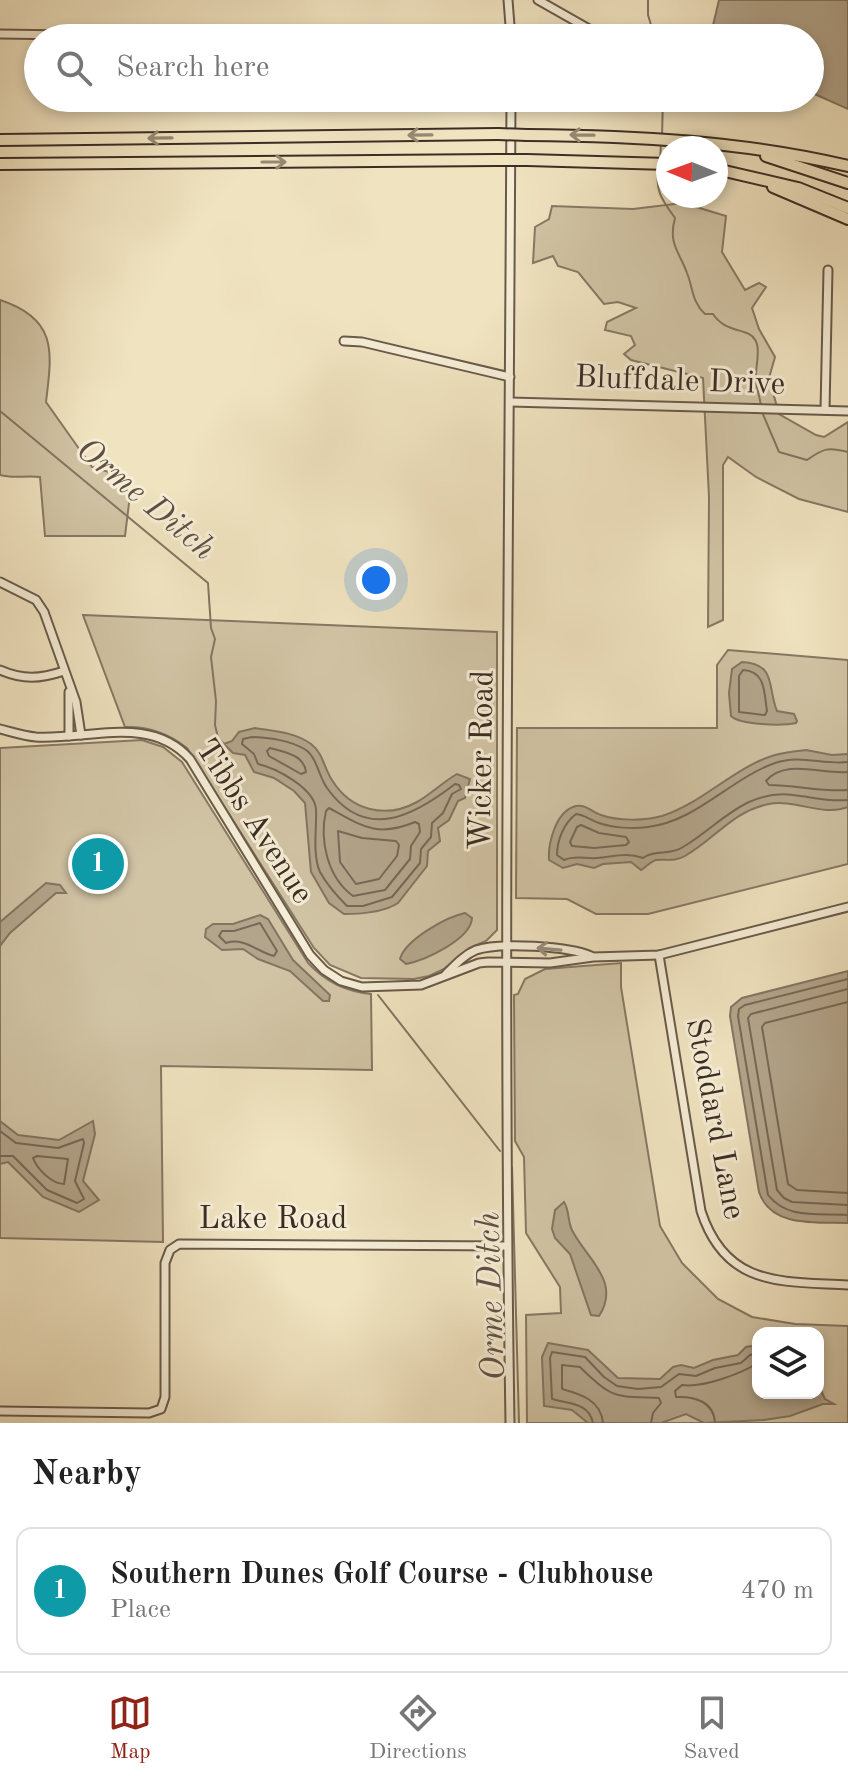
<!DOCTYPE html>
<style>
:root{--surface:#fff;--page:#f2f2f2;--text:#222;--muted:#767676;--line:#e0e0e0;--accent:#8f2418}
body{margin:0;font-family:"Old Standard TT",serif;background:var(--page);color:var(--text)}
.controls{position:absolute;right:24px;bottom:24px;display:grid;overflow:hidden;border-radius:16px;box-shadow:0 4px 12px #0003}
.controls button{width:72px;height:72px;display:grid;place-items:center;padding:0;border:0;border-bottom:2px solid var(--line);background:var(--surface);color:var(--text);font:40px sans-serif}
.compass{position:absolute;left:656px;top:136px;width:72px;height:72px;border-radius:50%;background:var(--surface);box-shadow:0 4px 12px #0003;rotate:271deg}
.you{position:absolute;left:376px;top:580px;width:28px;height:28px;margin:-20px;border:6px solid #fff;border-radius:50%;background:#1a73e8;box-shadow:0 0 0 12px #1a73e833}
.badge{display:grid;place-items:center;width:52px;height:52px;border-radius:50%;background:var(--accent);color:#fff;font-size:26px;font-weight:700}
.pin{position:absolute;translate:-50% -50%;border:4px solid #fff;box-shadow:0 2px 8px #0006}
.list{margin:0;padding:0;list-style:none}
h2{display:flex;justify-content:space-between;align-items:center;height:104px;margin:0;padding:0 32px;font-size:34px}
h2 small{font-size:26px;font-weight:400;color:var(--muted)}
.list li{display:grid;grid-template-columns:52px 1fr auto;gap:24px;align-items:center;box-sizing:border-box;height:128px;margin:0 16px 16px;padding:0 16px;border:2px solid var(--line);border-radius:16px}
.list b{display:block;font-size:30px;white-space:nowrap}
.list p{margin:0;font-size:26px;white-space:nowrap;color:var(--muted)}
.list em{font-size:26px;font-style:normal;color:var(--muted)}
.icon{flex:none;width:44px;height:44px;fill:none;stroke:currentColor;stroke-width:2;stroke-linecap:round;stroke-linejoin:round}
.map{position:relative;flex:none;width:848px;height:1423px;overflow:hidden}
.search{position:absolute;background:var(--surface);box-shadow:0 4px 12px #0003;left:24px;right:24px;top:24px;height:88px;display:flex;align-items:center;gap:20px;box-sizing:border-box;padding:0 28px;border-radius:44px;color:var(--muted);font-size:30px}
.sheet{height:248px;background:var(--surface)}
nav{display:flex;justify-content:space-around;align-items:center;box-sizing:border-box;height:112px;border-top:2px solid var(--line);background:var(--surface);font-size:22px;color:var(--muted)}
nav a{display:grid;justify-items:center;gap:4px}
nav .on{color:var(--accent)}
.map>svg:first-child{display:block}
.green{fill:#d1c4a5;stroke:#867864;stroke-width:2;fill-rule:evenodd}
.water{fill:#b3a58b;stroke:#837561;stroke-width:2}
.lines{fill:none;stroke-linecap:round;stroke-linejoin:round}
.shore{stroke:#786857;stroke-width:2}
.stream{stroke:#837561;stroke-width:2}
.minor-casing{stroke:#695a4a;stroke-width:11}
.highway-casing{stroke:#3c2c23;stroke-width:14}
.minor{stroke:#f5edd6;stroke-width:7}
.highway{stroke:#f0e3c0;stroke-width:10}
.highway-bridge-casing{stroke:#3c2c23;stroke-width:14;stroke-linecap:butt}
.highway-bridge{stroke:#f0e3c0;stroke-width:10}
.oneway{stroke:#968872}
.oneway2{stroke:#988c7c}
.labels{text-anchor:middle;dominant-baseline:central;stroke-width:6;stroke-linejoin:round;paint-order:stroke}
.street-label{font-size:32px;fill:#3c2c23;stroke:#f5edd6}
.water-label{font-size:34px;font-style:italic;fill:#605042;stroke:#f5edd6}
</style>
<div class="map">
<svg width="848" height="1423" viewBox="0 0 848 1423">
<rect width="100%" height="100%" fill="#f0e3c0"/>
<filter id="stains"><feTurbulence type="fractalNoise" baseFrequency=".0025" numOctaves="4"/><feColorMatrix values="0 0 0 0 .2 0 0 0 0 .09 0 0 0 0 .02 0 0 0 .5 -.17"/></filter>
<radialGradient id="worn" r=".72"><stop offset=".6" stop-color="#630" stop-opacity="0"/><stop offset="1" stop-color="#630" stop-opacity=".3"/></radialGradient>
<!-- green -->
<g class="green">
<path d="M683 203 726 216 722 252 745 290 759 283 766 287 752 308 759 329 775 357 769 378 779 414 816 435 824 437 848 422V512L799 499 756 477 728 457 723 465V620L708 627 709 497 703 378 631 360 624 354 635 345 631 336 605 330 607 322 636 308 618 302 604 304 578 272 558 266 553 256 533 263 535 227 549 219 552 206 633 209Z"/>
<path d="M0 300C58 319 52 352 46 402L92 467 132 479 125 536H45L40 477C26 475 14 479 0 475Z"/>
<path d="M83 615 497 632V930L486 941 469 948 444 969 429 976 414 979 361 978 330 965 314 948 187 748C168 733 149 726 125 727Z"/>
<path d="M728 650 848 660V864L648 914H596L567 899 516 898 517 728H717V665Z"/>
<path d="M142 740 163 747 182 762 308 963C326 982 345 991 371 994L372 1070 161 1066 163 1242 0 1238V748Z"/>
<path d="M621 963V987L660 1226 682 1263 718 1299 752 1317 795 1324 848 1326V1423H527L526 1315 561 1313 560 1287 526 1233 524 1157 515 1141 514 995 518 994 525 979 545 969ZM758 1333H818V1393H758Z"/>
</g>
<!-- water -->
<g class="water">
<path d="M719 0H848V109L810 92V38H750L738 33 732 38H710Z"/>
<path d="M742 662C777 664 767 687 777 711L794 714 797 721 796 723C782 726 740 725 731 716L729 693 732 669Z"/>
<path d="M255 728C273 731 295 732 311 744 323 753 324 768 332 780 351 811 386 819 417 802 431 794 443 782 457 774L470 779 465 798 458 801 449 820 438 828 440 841 428 851 427 866 398 903C383 913 361 914 344 914L329 903 311 872 305 803 294 791 274 778 254 772 245 755 233 753 224 744 232 741 239 732Z"/>
<path d="M806 750 832 755 848 754V807C823 817 795 799 769 804 733 811 715 839 685 856 674 862 667 859 656 860 651 861 645 868 641 870L631 862 603 864 594 868 577 864 563 868 549 860C548 844 555 814 573 807 583 802 592 812 601 815 618 821 644 821 662 816 703 803 734 767 775 755 785 752 796 751 806 750Z"/>
<path d="M46 883 60 885 66 893H56L10 933 0 946V922Z"/>
<path d="M465 913 472 918C471 939 426 960 406 964L400 959C405 940 446 917 465 913Z"/>
<path d="M260 915 268 919 293 960 330 995 329 1001H323L290 971 258 959 243 949 222 950 205 937 206 929 213 924H233Z"/>
<path d="M848 971V1223C817 1222 771 1228 759 1192L730 1016 731 1007 742 998Z"/>
<path d="M0 1121 18 1135 59 1140 93 1121 95 1134 83 1181 99 1200 79 1212 43 1197 8 1162 0 1164Z"/>
<path d="M564 1202C570 1211 567 1222 573 1232 588 1260 621 1282 599 1316L591 1315 570 1254 555 1238 552 1229 555 1210Z"/>
<path d="M548 1343 588 1350 618 1378 660 1379 673 1367 681 1365 694 1368 713 1360 738 1355 746 1347 758 1345V1393H818V1384L825 1399 834 1404H823L790 1416 764 1420 704 1423 686 1414 661 1423H588L572 1410 544 1406 542 1357Z"/>
</g>
<g class="lines">
<!-- shore -->
<g class="shore">
<path d="M743 670C766 671 764 693 767 711L765 715 739 712V676Z"/>
<path d="M252 737C270 738 290 740 306 750 317 758 319 777 327 788 366 843 415 815 455 784L459 785 461 789 452 794 443 813 432 823 431 837 421 849 420 863 392 897 363 906H347C337 896 327 885 320 872 312 854 317 827 316 809 314 788 276 768 258 764L254 754 242 744 243 739Z"/>
<path d="M270 748C285 752 304 755 306 772L301 774 269 756 267 751Z"/>
<path d="M848 762C823 765 800 754 775 763 730 779 697 821 648 827 634 829 613 828 599 823 590 820 585 815 576 814 564 823 557 840 557 855L564 860C576 855 584 859 597 858 613 857 627 852 643 858 655 849 670 856 683 847 720 825 745 789 793 795 812 797 828 802 848 800"/>
<path d="M848 772C822 775 786 758 766 781L769 785C796 785 821 792 848 790"/>
<path d="M329 808C362 826 377 838 415 822L419 824 420 832 411 846 410 859 385 890 353 896C328 878 319 841 326 811Z"/>
<path d="M581 825 599 833 626 837 629 842 626 845 594 848 572 846 570 842 577 827Z"/>
<path d="M338 831 362 838 396 841 399 845 397 856 379 879 356 884 340 862Z"/>
<path d="M260 923 277 951 274 956C257 952 245 937 226 943L219 936 222 931H234Z"/>
<path d="M848 979 745 1005 739 1009 738 1016 768 1195C788 1220 818 1213 848 1215"/>
<path d="M848 989 751 1014 748 1018 777 1190 784 1198 792 1202 848 1205"/>
<path d="M848 1002 765 1023 762 1027 788 1184 797 1190 848 1193"/>
<path d="M0 1131 16 1143 58 1148 83 1139 84 1143 75 1181 84 1199 77 1203 47 1190 13 1156H0"/>
<path d="M37 1156 68 1159 64 1184C52 1184 37 1169 33 1158Z"/>
<path d="M593 1423C589 1402 568 1404 552 1399L550 1358 552 1352 585 1357 604 1377 617 1386 638 1389 661 1387 679 1374 696 1376 715 1368 741 1363 750 1355 758 1353"/>
<path d="M603 1423C601 1400 580 1394 562 1389V1365L580 1367C613 1400 615 1396 659 1398L661 1403 653 1413 651 1423"/>
<path d="M715 1423C714 1402 695 1396 676 1397L675 1391 682 1385C703 1388 740 1374 758 1363"/>
</g>
<!-- stream -->
<g class="stream">
<path d="M648 0V15L655 38"/>
<path d="M662 137 663 98"/>
<path d="M660 161 661 143"/>
<path d="M659 167C654 190 662 200 675 218 668 244 679 251 687 273 693 288 692 302 705 314H713C721 326 731 328 744 332 767 338 754 365 756 381 757 390 760 398 761 406"/>
<path d="M0 411 208 583 211 628 215 639 211 657 216 701 215 725 218 738 224 744"/>
<path d="M762 412 779 452 807 460C824 448 828 447 848 452"/>
<path d="M378 995 500 1151"/>
<path d="M512 1167 519 1423"/>
</g>
<!-- minor casing -->
<g class="minor-casing">
<g id="minor">
<path d="M508 0 511 38"/>
<path d="M538 0 605 38"/>
<path d="M0 34 268 38"/>
<path d="M728 98H729"/>
<path d="M344 341 362 342 510 377"/>
<path d="M510 402 848 411"/>
<path d="M825 410 828 270"/>
<path d="M0 582 36 600 44 612 76 702 81 735"/>
<path d="M0 670C23 680 40 679 64 671"/>
<path d="M0 729C12 732 24 736 36 737 89 740 150 714 190 759L310 955 324 970 341 981 362 987 421 985 479 963 488 962 550 963 593 957 659 955 848 907"/>
<path d="M69 736V692"/>
<path d="M659 955 701 1211C726 1288 782 1281 848 1285"/>
<path d="M446 974C455 965 464 955 476 950 499 942 569 946 591 956"/>
<path d="M0 1411 149 1413 161 1409 165 1397V1263L170 1250 179 1244 507 1246"/>
<path d="M510 1423C503 981 509 540 511 98"/>
</g>
</g>
<!-- highway casing -->
<g class="highway-casing">
<g id="highway">
<path d="M527 135C635 136 742 141 848 166"/>
<path d="M0 140 498 134"/>
<path d="M766 156 848 183"/>
<path d="M527 160 668 164"/>
<path d="M0 164 496 160"/>
<path d="M716 169 798 188 848 208"/>
<path d="M773 187 848 219"/>
</g>
</g>
<!-- minor -->
<use href="#minor" class="minor"/>
<!-- highway -->
<use href="#highway" class="highway"/>
<!-- highway-bridge casing -->
<g class="highway-bridge-casing">
<g id="highway-bridge">
<path d="M498 134 527 135"/>
<path d="M496 160H527"/>
</g>
</g>
<!-- highway-bridge -->
<use href="#highway-bridge" class="highway-bridge"/>
</g>
<!-- one-way arrows -->
<defs><path id="oneway-shaft" d="M-6 0H5M1.5-3L5.5 0L1.5 3" fill="none" stroke-width="1.6" stroke-linecap="round" stroke-linejoin="round" transform="scale(2)"/></defs>
<g class="oneway">
<use href="#oneway-shaft" transform="translate(420 135) rotate(179)"/>
<use href="#oneway-shaft" transform="translate(582 135) rotate(-179)"/>
<use href="#oneway-shaft" transform="translate(160 138) rotate(179)"/>
<use href="#oneway-shaft" transform="translate(274 162)"/>
</g>
<use class="oneway2" href="#oneway-shaft" transform="translate(549 949) rotate(-175)"/>
<g class="labels">
<!-- street labels -->
<g class="street-label">
<text transform="translate(680 382) rotate(2)">Bluffdale Drive</text>
<text transform="translate(483 760) rotate(-89)">Wicker Road</text>
<text transform="translate(253 822) rotate(57)">Tibbs Avenue</text>
<text transform="translate(714 1119) rotate(79)">Stoddard Lane</text>
<text x="273" y="1220">Lake Road</text>
</g>
<!-- water labels -->
<g class="water-label">
<text transform="translate(145 500) rotate(40)">Orme Ditch</text>
<text transform="translate(492 1296) rotate(-92)">Orme Ditch</text>
</g>
</g>
<rect width="100%" height="100%" filter="url(#stains)"/>
<rect width="100%" height="100%" fill="url(#worn)"/>
</svg>
<div class="controls">
<button><svg class="icon" aria-label="layers" viewBox="0 0 24 24"><path d="M12 4l9 5-9 5-9-5zM3 14l9 5 9-5"/></svg></button>
</div>
<svg class="compass" viewBox="-18 -18 36 36"><path d="M0-13l5 13h-10z" fill="#e53935"/><path d="M0 13l5-13h-10z" fill="#767676"/></svg>
<div class="you"></div>
<div class="pin badge" style="left:98px;top:864px;background:#0f9aa8">1</div>
<div class="search"><svg class="icon" aria-label="search" viewBox="0 0 24 24"><circle cx="10" cy="10" r="6"/><path d="M15 15l6 6"/></svg>Search here</div>
</div>
<section class="sheet">
<h2>Nearby<small></small></h2>
<ul class="list">
<li><span class="badge" style="background:#0f9aa8">1</span><div><b>Southern Dunes Golf Course - Clubhouse</b><p>Place</p></div><em>470 m</em></li>
</ul>
</section>
<nav>
<a class="on"><svg class="icon" aria-label="map" viewBox="0 0 24 24"><path d="M3 6l6-2 6 2 6-2v14l-6 2-6-2-6 2zM9 4v14M15 6v14"/></svg>Map</a>
<a><svg class="icon" aria-label="directions" viewBox="0 0 24 24"><path d="M12 3l9 9-9 9-9-9zM9 14v-3h6M13 9l2 2-2 2"/></svg>Directions</a>
<a><svg class="icon" aria-label="saved" viewBox="0 0 24 24"><path d="M7 4h10v16l-5-4-5 4z"/></svg>Saved</a>
</nav>
